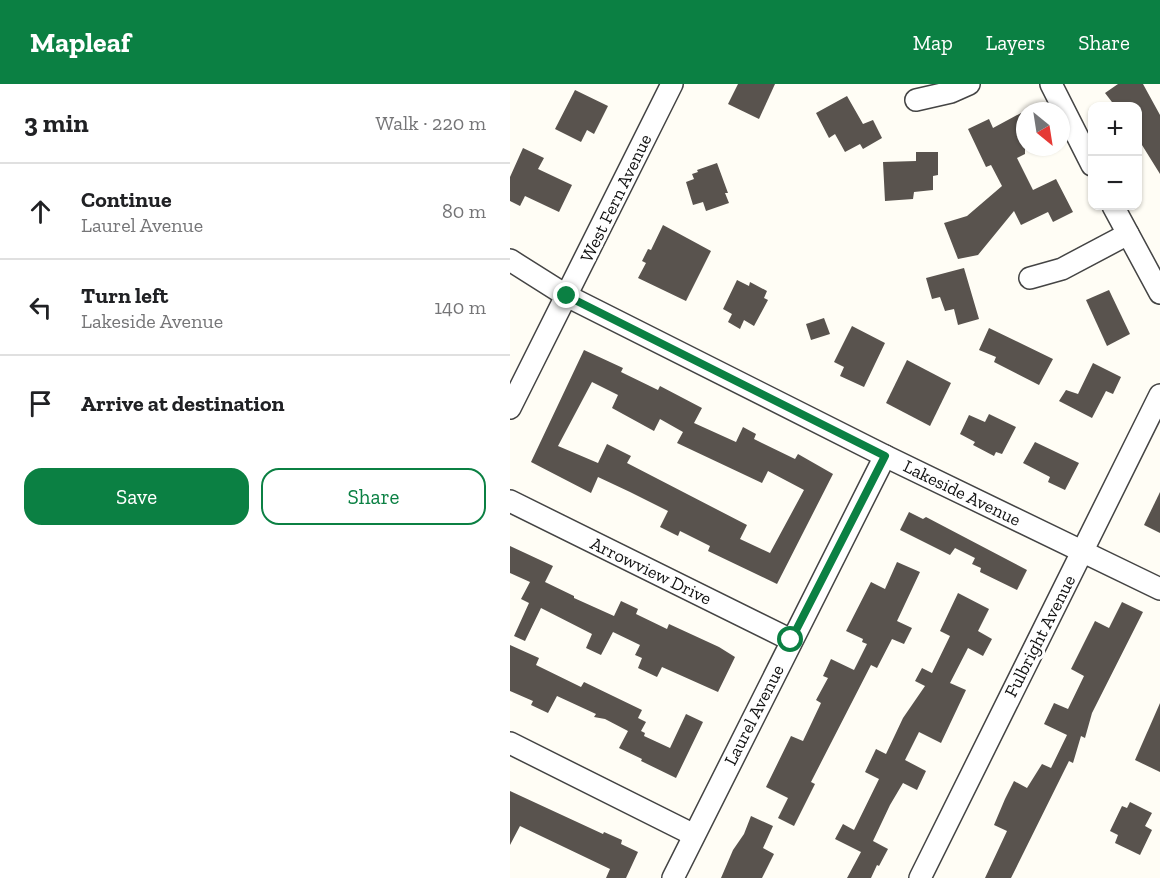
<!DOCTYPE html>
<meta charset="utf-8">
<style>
:root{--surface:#fff;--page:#f2f2f2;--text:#202124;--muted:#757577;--line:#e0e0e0;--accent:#0b8043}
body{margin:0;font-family:"Zilla Slab",serif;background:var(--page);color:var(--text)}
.controls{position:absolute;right:18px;top:18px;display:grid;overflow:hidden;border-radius:12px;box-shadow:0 2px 4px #0004}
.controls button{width:54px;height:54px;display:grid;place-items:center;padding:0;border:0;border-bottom:2px solid var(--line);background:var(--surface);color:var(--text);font:30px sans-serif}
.compass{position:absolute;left:506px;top:18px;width:54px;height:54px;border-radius:50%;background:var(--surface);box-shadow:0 2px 4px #0004;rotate:150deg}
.stop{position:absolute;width:18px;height:18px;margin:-14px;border:4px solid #0b8043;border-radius:50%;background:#fff}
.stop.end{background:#0b8043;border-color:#fff;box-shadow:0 2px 6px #0008}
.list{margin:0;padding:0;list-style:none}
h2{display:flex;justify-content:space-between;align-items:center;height:78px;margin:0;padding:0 24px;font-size:26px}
h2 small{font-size:20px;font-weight:400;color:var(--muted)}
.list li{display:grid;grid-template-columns:39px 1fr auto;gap:18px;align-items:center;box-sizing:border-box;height:96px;padding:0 24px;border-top:2px solid var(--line)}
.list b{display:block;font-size:22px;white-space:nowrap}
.list p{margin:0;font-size:20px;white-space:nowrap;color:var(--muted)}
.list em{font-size:20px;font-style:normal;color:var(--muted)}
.actions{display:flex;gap:12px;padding:18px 24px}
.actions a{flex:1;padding:14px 0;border:2px solid var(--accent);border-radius:18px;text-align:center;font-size:21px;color:var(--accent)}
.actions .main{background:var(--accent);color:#fff}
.icon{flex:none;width:33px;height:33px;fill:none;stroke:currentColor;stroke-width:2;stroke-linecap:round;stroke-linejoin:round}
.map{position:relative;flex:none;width:650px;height:794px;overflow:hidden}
header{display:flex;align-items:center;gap:36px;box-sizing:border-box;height:84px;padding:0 30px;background:var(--accent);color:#fff}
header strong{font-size:28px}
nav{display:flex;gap:33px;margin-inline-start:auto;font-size:21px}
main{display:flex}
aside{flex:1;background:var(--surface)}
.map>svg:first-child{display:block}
.building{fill:#59534e;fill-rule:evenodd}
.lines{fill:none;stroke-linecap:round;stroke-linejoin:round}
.minor-casing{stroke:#444;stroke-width:24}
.minor{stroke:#fff;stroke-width:21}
.route{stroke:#0b8043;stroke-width:8}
.labels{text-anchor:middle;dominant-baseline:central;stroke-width:6;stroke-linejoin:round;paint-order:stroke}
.street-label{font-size:18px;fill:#111;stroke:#fff}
</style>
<header>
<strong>Mapleaf</strong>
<nav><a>Map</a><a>Layers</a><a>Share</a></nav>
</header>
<main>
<aside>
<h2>3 min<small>Walk · 220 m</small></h2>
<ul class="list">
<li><svg class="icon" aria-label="ahead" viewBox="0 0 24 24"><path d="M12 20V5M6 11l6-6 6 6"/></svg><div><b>Continue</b><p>Laurel Avenue</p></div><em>80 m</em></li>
<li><svg class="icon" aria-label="left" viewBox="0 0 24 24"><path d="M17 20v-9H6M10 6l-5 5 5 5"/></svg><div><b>Turn left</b><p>Lakeside Avenue</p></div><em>140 m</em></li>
<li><svg class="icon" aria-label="arrive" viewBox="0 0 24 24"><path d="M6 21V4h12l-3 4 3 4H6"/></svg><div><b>Arrive at destination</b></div></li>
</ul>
<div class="actions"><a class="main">Save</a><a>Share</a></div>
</aside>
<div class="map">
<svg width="650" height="794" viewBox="0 0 650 794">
<rect width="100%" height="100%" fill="#fffdf5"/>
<!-- building -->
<g class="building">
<path d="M228 0H265L249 35 218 20Z"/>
<path d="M608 0H633L650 31V90L627 53V22H605L595 9Z"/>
<path d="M65 6 98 22 84 50 77 46 71 58 45 45Z"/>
<path d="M337 12 353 40 363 36 372 54 353 65 350 60 335 68 325 50 319 54 306 29Z"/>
<path d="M511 29 515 38V70L507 74 523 106 546 95 563 128 543 138 538 128 511 141 504 127 468 171 448 175 434 139 457 132 492 102 481 81 476 83 458 45 479 35 483 44Z"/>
<path d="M13 64 34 74 28 85 62 101 49 128 15 112 10 122 0 117V93Z"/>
<path d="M406 68H428V91L423 92V106L404 108 403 115 375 117 373 78 406 77Z"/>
<path d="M207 79 218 109H215L219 119 196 127 193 118 183 121 176 98 184 95 182 90 188 88 187 86Z"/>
<path d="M153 141 201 167 176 217 128 194 136 179 132 177 138 165 141 166Z"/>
<path d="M454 184 469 235 448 241 444 225 435 227 430 213 422 215 416 194Z"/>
<path d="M227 196 239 202 240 198 257 207 254 214 258 216 244 242 234 236 230 245 218 238 222 230 213 225Z"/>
<path d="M599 206 620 250 597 262 576 216Z"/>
<path d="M314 234 320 250 301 256 296 240Z"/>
<path d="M342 242 375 259 354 303 330 292 334 283 324 278Z"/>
<path d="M479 244 543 275 529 301 484 278 486 273 469 266Z"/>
<path d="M74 266 113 284 111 288 148 306 150 302 192 324 184 339 226 358 233 343 246 350 244 355 285 375 288 370 323 390 267 500 198 467 200 462 170 447 168 452 150 443 158 427 120 408 88 393 81 409 21 378ZM82 298 108 311 102 324 144 347 150 335 173 348 167 359 252 399 258 387 294 406 260 469 230 455 237 441 117 379 121 372 97 360 88 379 48 362Z"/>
<path d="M397 276 441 299 420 342 376 319Z"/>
<path d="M583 279 611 293 603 310 596 307 582 334 549 317 556 306 568 310Z"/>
<path d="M479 330 506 343 492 370 486 368 484 372 463 361 465 358 450 350 459 331 475 338Z"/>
<path d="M525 358 569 379 555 406 538 398 540 393 513 379Z"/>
<path d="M650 408V449L634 441Z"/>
<path d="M399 428 413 435 416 433 517 486 507 506 470 488 471 484 462 480 465 474 445 464 440 471 390 446Z"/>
<path d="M0 462 43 482 35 498 64 512V514L104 532 111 517 128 525 126 530 157 545 159 540 209 563 225 573 208 608 152 583 147 593 128 584 132 574 125 571 130 561 103 548 91 571 76 564 82 550 31 524 15 557 4 552 19 519 11 515 20 498 0 489Z"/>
<path d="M387 478 410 488 387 537 402 544 394 560 382 555 367 584 361 581 301 698 305 700 284 742 268 734 278 714 256 703 281 652 293 657 311 619 306 616 318 594 313 592 321 575 344 586 357 560 352 558 353 555 336 547 361 498 375 505Z"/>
<path d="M448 509 479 525 468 547 482 555 473 572 458 564 440 599 456 606 431 659 409 648 395 676 416 687 407 706 393 699 380 721 363 757 378 765 369 782 367 781 361 794H337L351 768 325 755 333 740 344 746 369 695 355 688 366 665 376 670 393 634 415 602 405 597 412 584 422 589 440 552 430 547Z"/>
<path d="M612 518 633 528 582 629 575 654 571 652 563 679 559 677 501 794H475L497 747 484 741 495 715 504 697 517 704 532 680 541 684 557 651 534 640 544 619 558 625 574 592 561 585 585 537 599 544Z"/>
<path d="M0 561 29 574 26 581 71 603 74 598 132 626 128 634 136 638 131 647 135 649 134 652 160 664 176 630 193 638 166 694 131 677 132 675 109 664 118 647 95 635 84 633 86 630 47 612 38 629 21 621 23 617 0 607Z"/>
<path d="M650 619V688L625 676Z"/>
<path d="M0 707 93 750 94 748 112 756 111 760 128 768 116 794H96L100 785 10 742 0 761Z"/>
<path d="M620 718 642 729 635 742 642 746 630 771 605 759 608 751 600 747 612 722 617 724Z"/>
<path d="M241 732 263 742 253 764 264 770 252 794H211L223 766 234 750Z"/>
</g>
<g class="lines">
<!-- minor casing -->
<g class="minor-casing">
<g id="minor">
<path d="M541 0 582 81"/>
<path d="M406 16 441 8 459 0"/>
<path d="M603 122 650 209"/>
<path d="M0 176 57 212 375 372 650 505"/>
<path d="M520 194 552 185 618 150"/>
<path d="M0 324 162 0"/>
<path d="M0 417 281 556"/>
<path d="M0 659 184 751"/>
<path d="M163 794 375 372"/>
<path d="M410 794 650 311"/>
</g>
</g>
<!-- minor -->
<use href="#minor" class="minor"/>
</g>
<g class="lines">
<!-- route -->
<path class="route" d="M57 212 375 372 281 556"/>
</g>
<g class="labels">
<!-- street labels -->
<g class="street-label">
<text transform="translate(106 114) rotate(-64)">West Fern Avenue</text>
<text transform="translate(452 409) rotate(26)">Lakeside Avenue</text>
<text transform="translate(141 487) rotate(26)">Arrowview Drive</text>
<text transform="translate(530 552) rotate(-63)">Fulbright Avenue</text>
<text transform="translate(244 631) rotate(-63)">Laurel Avenue</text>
</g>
</g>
</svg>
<div class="controls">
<button>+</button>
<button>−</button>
</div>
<svg class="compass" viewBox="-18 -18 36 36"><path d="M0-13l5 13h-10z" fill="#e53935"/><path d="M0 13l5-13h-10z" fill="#757577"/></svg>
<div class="stop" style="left:281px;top:556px"></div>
<div class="stop end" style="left:57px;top:212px"></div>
</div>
</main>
